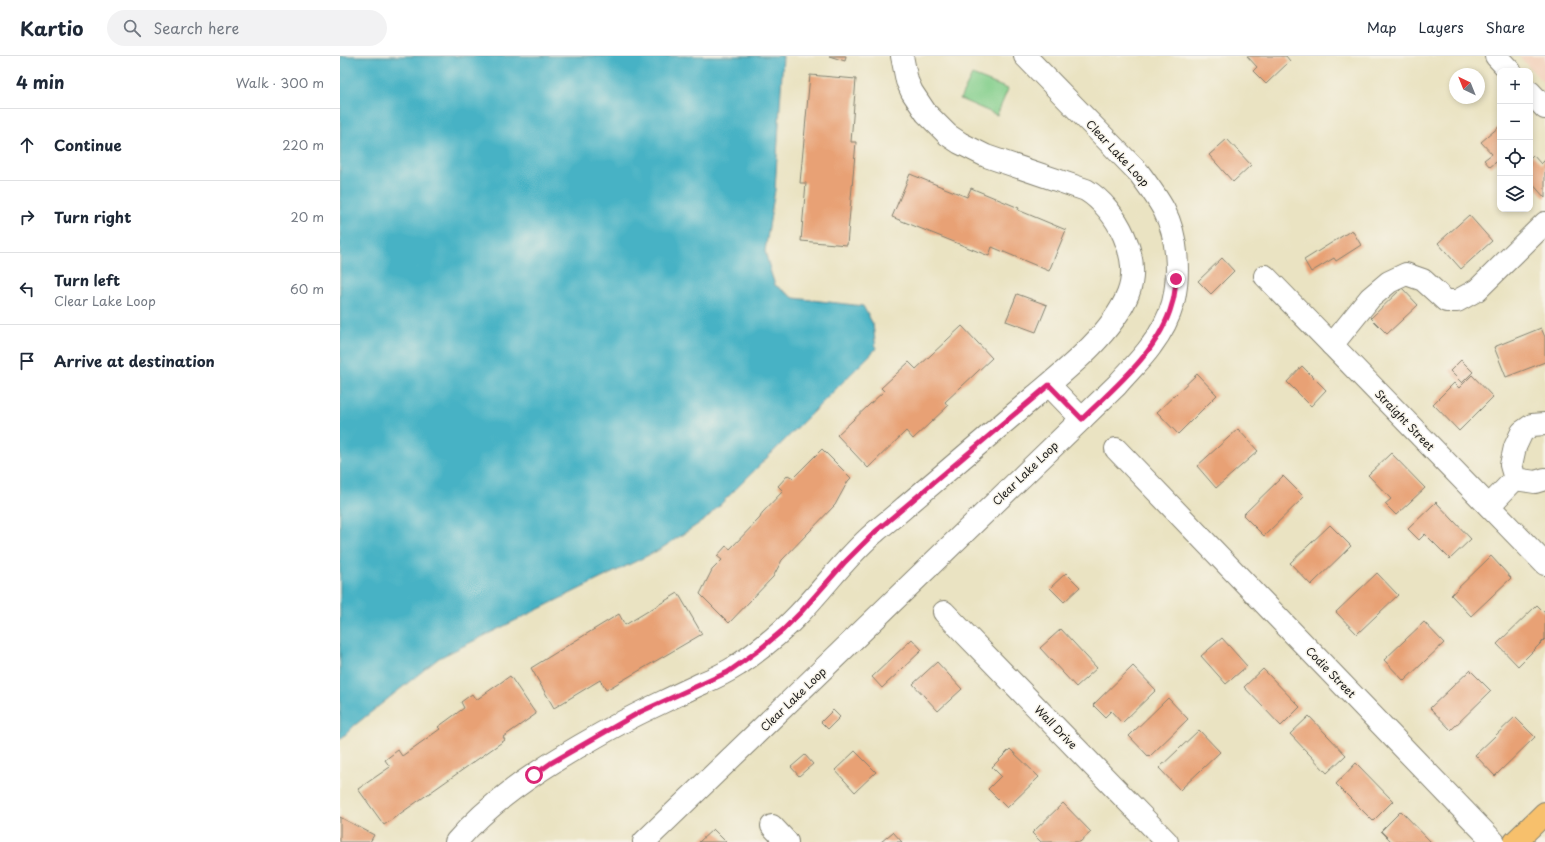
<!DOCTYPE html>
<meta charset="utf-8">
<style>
:root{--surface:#fff;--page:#f2f2f3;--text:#1f2937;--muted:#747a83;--line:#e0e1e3}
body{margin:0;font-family:"Playpen Sans",sans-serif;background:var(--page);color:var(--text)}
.controls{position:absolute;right:12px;top:12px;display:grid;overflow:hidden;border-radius:8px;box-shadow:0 2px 6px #0003}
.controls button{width:36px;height:36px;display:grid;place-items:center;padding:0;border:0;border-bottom:1px solid var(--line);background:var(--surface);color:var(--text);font:20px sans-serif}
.compass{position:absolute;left:1109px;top:12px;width:36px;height:36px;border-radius:50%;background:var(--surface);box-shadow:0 2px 6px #0003;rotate:317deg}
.stop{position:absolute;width:12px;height:12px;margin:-9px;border:3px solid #db2777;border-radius:50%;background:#fff}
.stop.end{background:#db2777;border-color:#fff;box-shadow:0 1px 4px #0008}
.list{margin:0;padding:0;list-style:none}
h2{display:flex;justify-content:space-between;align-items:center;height:52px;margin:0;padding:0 16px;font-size:17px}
h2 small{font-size:13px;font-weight:400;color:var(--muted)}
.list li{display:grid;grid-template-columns:26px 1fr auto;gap:12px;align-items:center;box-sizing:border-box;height:72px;padding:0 16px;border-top:1px solid var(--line)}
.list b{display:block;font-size:15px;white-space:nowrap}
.list p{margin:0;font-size:13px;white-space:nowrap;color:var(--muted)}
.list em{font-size:13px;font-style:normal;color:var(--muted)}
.icon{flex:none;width:22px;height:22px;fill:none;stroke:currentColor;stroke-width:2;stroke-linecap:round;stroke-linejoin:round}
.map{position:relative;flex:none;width:1205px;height:786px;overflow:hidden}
header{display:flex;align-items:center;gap:24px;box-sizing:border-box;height:56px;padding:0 20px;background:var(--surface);border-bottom:1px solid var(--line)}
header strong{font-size:19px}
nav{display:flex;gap:22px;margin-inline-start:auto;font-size:14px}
.search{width:280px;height:36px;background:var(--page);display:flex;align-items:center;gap:10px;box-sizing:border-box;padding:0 14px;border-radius:22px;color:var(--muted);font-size:15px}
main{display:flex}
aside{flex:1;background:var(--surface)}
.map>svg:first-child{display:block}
.built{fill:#f3d4bf}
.green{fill:#84cf8c;stroke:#507654}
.water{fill:#47b2c5;stroke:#326770}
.building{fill:#e8a174}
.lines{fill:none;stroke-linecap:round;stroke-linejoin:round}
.minor-casing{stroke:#83806f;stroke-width:24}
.major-casing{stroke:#83806f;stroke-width:24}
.minor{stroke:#fff;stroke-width:22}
.major{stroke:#f7c06c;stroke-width:22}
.route{stroke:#db2777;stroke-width:5}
.labels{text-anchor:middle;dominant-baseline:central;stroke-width:3;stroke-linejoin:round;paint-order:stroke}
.street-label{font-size:11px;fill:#1c1c1c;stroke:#f7f3e8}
</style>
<header>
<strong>Kartio</strong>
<div class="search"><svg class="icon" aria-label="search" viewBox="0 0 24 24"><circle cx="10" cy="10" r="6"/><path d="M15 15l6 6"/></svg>Search here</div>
<nav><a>Map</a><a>Layers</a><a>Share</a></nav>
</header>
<main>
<aside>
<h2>4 min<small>Walk · 300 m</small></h2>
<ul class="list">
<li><svg class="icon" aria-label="ahead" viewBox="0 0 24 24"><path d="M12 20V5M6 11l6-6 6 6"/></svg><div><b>Continue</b></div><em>220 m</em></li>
<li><svg class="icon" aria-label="right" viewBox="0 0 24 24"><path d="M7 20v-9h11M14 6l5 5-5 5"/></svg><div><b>Turn right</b></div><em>20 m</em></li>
<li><svg class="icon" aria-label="left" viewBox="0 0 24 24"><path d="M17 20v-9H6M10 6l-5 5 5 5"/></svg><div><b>Turn left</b><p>Clear Lake Loop</p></div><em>60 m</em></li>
<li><svg class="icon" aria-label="arrive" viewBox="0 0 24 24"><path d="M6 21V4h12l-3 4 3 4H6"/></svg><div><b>Arrive at destination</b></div></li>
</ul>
</aside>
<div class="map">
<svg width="1205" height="786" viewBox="0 0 1205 786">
<rect width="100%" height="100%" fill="#f7f3e8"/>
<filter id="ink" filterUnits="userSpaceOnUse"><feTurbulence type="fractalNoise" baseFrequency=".025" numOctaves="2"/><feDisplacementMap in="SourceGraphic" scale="8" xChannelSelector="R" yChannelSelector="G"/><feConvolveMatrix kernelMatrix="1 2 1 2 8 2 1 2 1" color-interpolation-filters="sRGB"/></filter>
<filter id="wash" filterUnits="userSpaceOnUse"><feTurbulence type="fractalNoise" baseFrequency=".012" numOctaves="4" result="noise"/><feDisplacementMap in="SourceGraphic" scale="16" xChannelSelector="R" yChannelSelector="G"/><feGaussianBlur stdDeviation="0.9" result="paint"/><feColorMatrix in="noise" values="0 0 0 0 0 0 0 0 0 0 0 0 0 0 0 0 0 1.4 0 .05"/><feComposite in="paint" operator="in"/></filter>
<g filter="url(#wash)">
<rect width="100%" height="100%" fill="#eae3c2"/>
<!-- built -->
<path class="built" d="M1179 0H1205V28L1200 23Z"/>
<!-- green -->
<path class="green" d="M632 19 668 33 657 59 620 43Z"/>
<!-- water -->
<path class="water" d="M0 0H443L435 134 425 195 431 217 435 229 454 242 523 250 533 268 536 293 366 463 319 494 99 602 15 669 0 684Z"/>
<g id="blocks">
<!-- building -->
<g class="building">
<path d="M489 0H506L505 5Z"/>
<path d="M907 0H946L950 5 926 28 913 15 917 11Z"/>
<path d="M470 19 516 23 511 86H516L507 189 461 185 466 127H460Z"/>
<path d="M1160 70V103L1150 111 1144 104 1152 98 1141 86Z"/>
<path d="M887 83 911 109 893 126 869 99Z"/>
<path d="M1193 99 1201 108 1205 104V142L1190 125V102Z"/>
<path d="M570 118 627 141 631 132 679 152 678 154 726 174 709 215 652 191 649 200 552 161Z"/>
<path d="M1129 159 1152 185 1121 213 1098 187Z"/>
<path d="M1012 174 1021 189 996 205 994 202 971 216 964 204Z"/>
<path d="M882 202 894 215 871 238 858 225Z"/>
<path d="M1062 232 1078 249 1047 278 1031 262Z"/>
<path d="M677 238 707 249 696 276 666 265Z"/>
<path d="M622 270 652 302 605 346 608 350 573 383 566 375 528 412 497 379 544 335 541 332 569 306 576 313Z"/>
<path d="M1201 272 1205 281V306L1166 321 1154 291Z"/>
<path d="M1121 304 1133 316 1122 327 1110 315Z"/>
<path d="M962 310 986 334 971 350 947 326Z"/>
<path d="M857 318 877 339 838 378 817 356Z"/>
<path d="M1132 319 1153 341 1119 375 1093 348 1114 327 1119 332Z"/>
<path d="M898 373 918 395 876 432 857 410Z"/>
<path d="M482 393 511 422 508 425 495 449 442 504 433 521 389 567 360 538 372 514 382 504 377 500 386 490 390 493 420 462 422 457 443 435 438 430 448 419 453 422Z"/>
<path d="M1051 397 1085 432 1056 459 1045 448 1051 443 1028 419Z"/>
<path d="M943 420 964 441 924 480 903 459Z"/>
<path d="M1096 446 1131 483 1110 503 1085 478 1079 484 1068 473Z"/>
<path d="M990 469 1011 490 971 529 950 507Z"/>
<path d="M1151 500 1171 522 1131 560 1111 539Z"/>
<path d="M726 517 740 531 724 546 710 532Z"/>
<path d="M1037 517 1058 539 1017 578 996 556Z"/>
<path d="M338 537 362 578 266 634 260 624 214 652 191 612 279 558 285 569Z"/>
<path d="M1197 549 1205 557V583L1178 610 1157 588Z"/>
<path d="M1084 566 1104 587 1064 625 1044 604Z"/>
<path d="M721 573 757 612 736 631 700 592Z"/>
<path d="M882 582 907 610 886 628 861 600Z"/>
<path d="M572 583 582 594 542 632 532 621Z"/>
<path d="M597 606 622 633 598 655 573 628Z"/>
<path d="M793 610 816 634 782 667 771 655 765 661 753 649Z"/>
<path d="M923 613 960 651 941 670 904 631Z"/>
<path d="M1130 614 1151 635 1111 674 1090 652Z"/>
<path d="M170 620 196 658 163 681 165 684 44 769 18 733 50 711 45 704 58 694 62 700 100 673 98 671 124 652 121 646 132 638 136 644Z"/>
<path d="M828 642 848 663 809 701 789 680Z"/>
<path d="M493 654 500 661 488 673 481 666Z"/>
<path d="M969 660 1006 699 987 717 950 678Z"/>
<path d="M1175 661 1195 681 1155 720 1135 699Z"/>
<path d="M859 674 880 696 840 734 819 712Z"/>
<path d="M670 693 699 721 667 752 648 733 661 720 652 711Z"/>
<path d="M515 695 536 716 515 736 495 714Z"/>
<path d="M465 699 473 708 459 720 451 711Z"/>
<path d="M1016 707 1053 745 1033 765 996 728Z"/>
<path d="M723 747 751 776 740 786H701L692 777Z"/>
<path d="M1061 755 1091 786H1052L1041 775Z"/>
<path d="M0 761 34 779 30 786H0Z"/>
<path d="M373 773 386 786H359Z"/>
<path d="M553 776 562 786H541Z"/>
</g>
</g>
</g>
<g filter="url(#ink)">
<use href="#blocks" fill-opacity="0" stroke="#83806f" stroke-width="1"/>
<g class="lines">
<!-- minor casing -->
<g class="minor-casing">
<g id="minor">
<path d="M1156 0 1170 15"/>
<path d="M1190 36 1205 52"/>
<path d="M925 220 1205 508"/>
<path d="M992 289 1030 242 1049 226 1066 218 1083 224 1106 245H1117L1137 234 1205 167"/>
<path d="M709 329 742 363"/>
<path d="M1205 368 1192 369 1182 376 1175 391 1171 409 1175 423 1195 426 1205 423"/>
<path d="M776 393 1154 786"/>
<path d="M1149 450 1175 423"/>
<path d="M604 556 827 786"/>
<path d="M432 770 447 786"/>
<path d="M116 786C150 746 194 717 238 691 259 679 281 666 304 655 323 646 343 636 363 627 375 622 387 616 398 609 420 594 441 577 459 558 485 531 506 501 534 477 544 468 555 460 565 451 608 414 651 378 694 341 726 314 772 278 788 238 802 202 777 153 746 134L646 100 620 87 608 79 586 57 572 36 567 25 562 0"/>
<path d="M304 786 777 329C788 316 801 304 811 290 820 278 829 262 833 247 840 218 838 181 824 154 817 141 808 129 799 117L685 0"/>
</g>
</g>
<!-- major casing -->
<g class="major-casing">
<path id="major" d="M1175 786 1205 757"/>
</g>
<!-- minor -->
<use href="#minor" class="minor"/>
<!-- major -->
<use href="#major" class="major"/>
</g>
</g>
<g class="lines" filter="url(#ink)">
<!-- route -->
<path class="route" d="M194 719 211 707 300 656 388 616 419 594 443 574 461 556 504 507 535 476 709 329 742 363C775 331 820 294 832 248 835 240 835 231 836 223"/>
</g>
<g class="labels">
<!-- street labels -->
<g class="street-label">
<text transform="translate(778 97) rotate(47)">Clear Lake Loop</text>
<text transform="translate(1065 364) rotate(46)">Straight Street</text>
<text transform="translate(685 417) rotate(-44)">Clear Lake Loop</text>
<text transform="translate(991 616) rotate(46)">Codie Street</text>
<text transform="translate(453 643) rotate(-44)">Clear Lake Loop</text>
<text transform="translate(716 671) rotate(46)">Wall Drive</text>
</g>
</g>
</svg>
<div class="controls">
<button>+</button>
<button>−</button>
<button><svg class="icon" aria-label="locate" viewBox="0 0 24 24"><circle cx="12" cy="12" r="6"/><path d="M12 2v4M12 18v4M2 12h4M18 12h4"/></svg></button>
<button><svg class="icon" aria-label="layers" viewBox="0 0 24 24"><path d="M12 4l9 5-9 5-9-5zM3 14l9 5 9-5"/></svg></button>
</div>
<svg class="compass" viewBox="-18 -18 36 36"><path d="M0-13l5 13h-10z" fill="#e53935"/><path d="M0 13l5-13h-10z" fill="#747a83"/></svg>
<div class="stop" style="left:194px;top:719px"></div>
<div class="stop end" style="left:836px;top:223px"></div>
</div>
</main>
